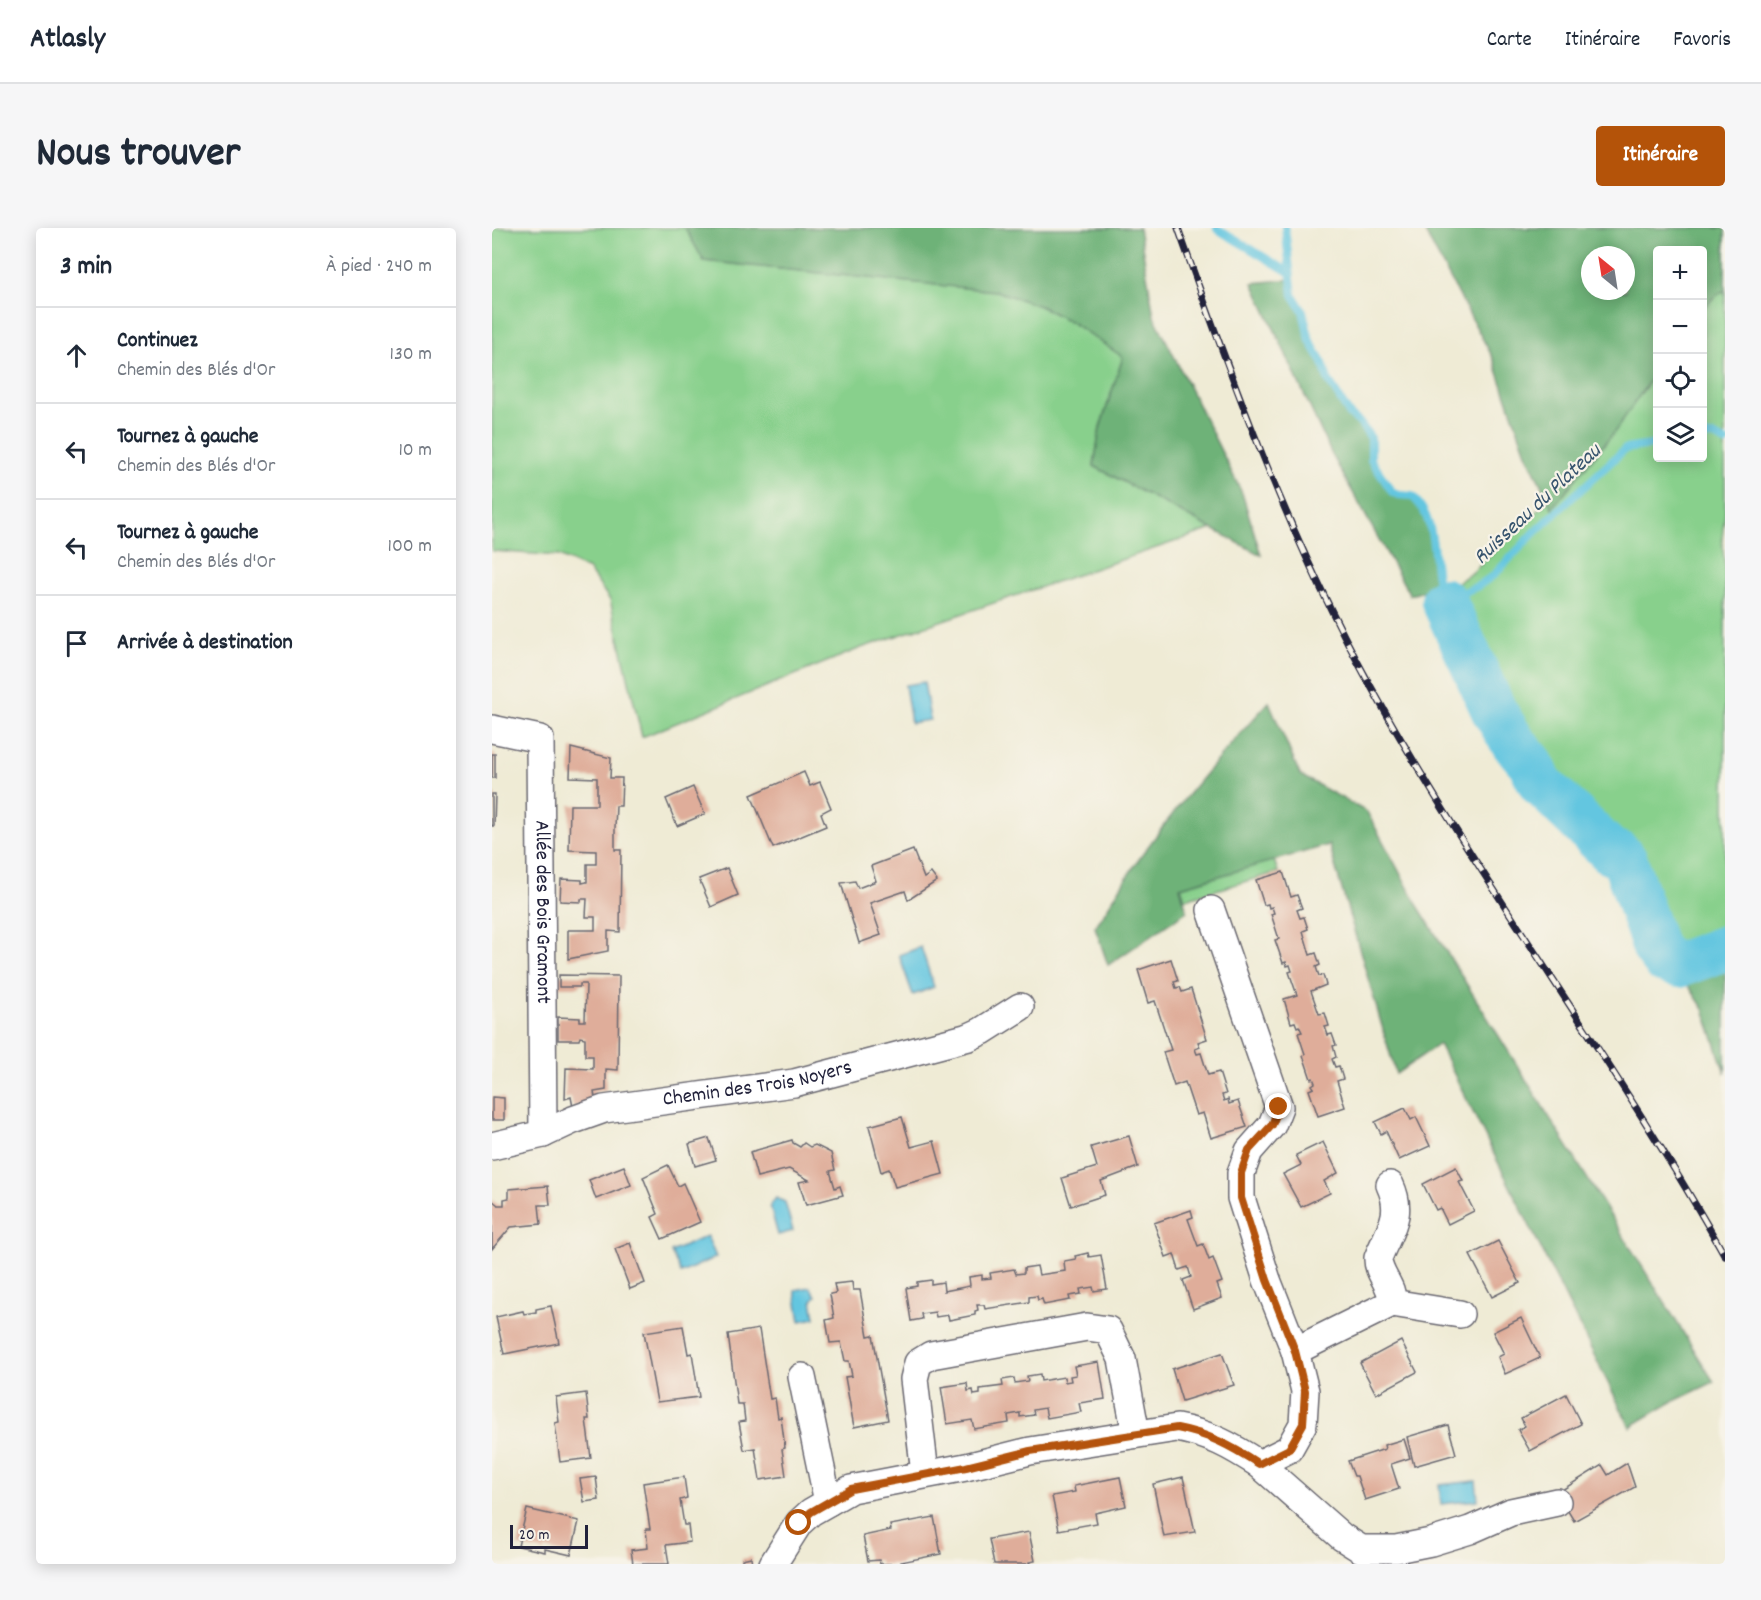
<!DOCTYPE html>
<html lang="fr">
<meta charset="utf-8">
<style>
:root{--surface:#fff;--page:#f6f6f7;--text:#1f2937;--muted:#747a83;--line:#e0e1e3;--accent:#b45309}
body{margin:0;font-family:Dekko,sans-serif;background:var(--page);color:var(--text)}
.controls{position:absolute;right:18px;top:18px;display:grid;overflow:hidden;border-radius:6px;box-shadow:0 3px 15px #0003}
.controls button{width:54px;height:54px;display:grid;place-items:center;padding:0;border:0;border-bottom:2px solid var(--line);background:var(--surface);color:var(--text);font:30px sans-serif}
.compass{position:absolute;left:1089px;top:18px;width:54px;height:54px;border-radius:50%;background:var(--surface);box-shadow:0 3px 15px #0003;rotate:330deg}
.scale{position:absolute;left:18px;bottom:15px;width:78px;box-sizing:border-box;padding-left:6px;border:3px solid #22223b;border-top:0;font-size:16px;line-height:21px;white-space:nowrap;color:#22223b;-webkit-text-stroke:4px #f7f3e8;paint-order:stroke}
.stop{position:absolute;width:18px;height:18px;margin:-14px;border:4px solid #b45309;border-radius:50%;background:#fff}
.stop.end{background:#b45309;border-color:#fff;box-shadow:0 2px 6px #0008}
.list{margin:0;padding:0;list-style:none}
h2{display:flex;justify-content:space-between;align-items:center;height:78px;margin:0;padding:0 24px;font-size:26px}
h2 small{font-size:20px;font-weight:400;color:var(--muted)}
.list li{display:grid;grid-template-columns:39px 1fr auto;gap:18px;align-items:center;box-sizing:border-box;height:96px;padding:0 24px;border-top:2px solid var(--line)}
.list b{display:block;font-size:22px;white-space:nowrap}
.list p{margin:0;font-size:20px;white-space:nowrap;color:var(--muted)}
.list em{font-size:20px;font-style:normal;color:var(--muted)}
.icon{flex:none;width:33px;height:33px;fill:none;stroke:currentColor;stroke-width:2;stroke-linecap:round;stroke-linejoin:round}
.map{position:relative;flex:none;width:1233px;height:1336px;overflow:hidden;border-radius:6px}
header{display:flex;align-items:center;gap:36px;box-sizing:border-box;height:84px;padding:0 30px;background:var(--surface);border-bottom:2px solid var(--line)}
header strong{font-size:28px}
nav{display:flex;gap:33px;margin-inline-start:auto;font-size:21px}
.intro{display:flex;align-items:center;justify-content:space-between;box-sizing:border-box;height:144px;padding:0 36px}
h1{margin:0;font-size:42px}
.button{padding:15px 27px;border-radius:6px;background:var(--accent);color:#fff;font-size:21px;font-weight:700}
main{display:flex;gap:36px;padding:0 36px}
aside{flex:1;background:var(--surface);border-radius:6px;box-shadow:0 3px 15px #0003}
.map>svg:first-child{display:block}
.green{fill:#88d08c;stroke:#557964;stroke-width:1.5}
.forest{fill:#6eb278;stroke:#486a5a;stroke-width:1.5;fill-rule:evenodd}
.water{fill:#63c6e0;stroke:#42748e;stroke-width:1.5}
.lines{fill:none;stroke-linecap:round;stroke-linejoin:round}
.stream{stroke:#63c6e0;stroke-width:8}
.river{stroke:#63c6e0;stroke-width:46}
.building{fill:#dfad9a}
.minor-casing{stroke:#6a6871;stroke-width:30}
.minor{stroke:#fff;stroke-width:27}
.rail-casing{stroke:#22223b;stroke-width:7}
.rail{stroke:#f7f3e8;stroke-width:4.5;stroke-dasharray:14;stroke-linecap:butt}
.route{stroke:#b45309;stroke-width:8}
.labels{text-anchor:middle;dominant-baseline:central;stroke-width:4.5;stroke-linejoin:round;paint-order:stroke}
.street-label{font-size:21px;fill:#22223b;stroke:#f7f3e8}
.water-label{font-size:22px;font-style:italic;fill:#36536d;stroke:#f7f3e8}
</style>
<header>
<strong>Atlasly</strong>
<nav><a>Carte</a><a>Itinéraire</a><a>Favoris</a></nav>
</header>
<div class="intro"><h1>Nous trouver</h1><a class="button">Itinéraire</a></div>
<main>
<aside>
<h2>3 min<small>À pied · 240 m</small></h2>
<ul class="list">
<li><svg class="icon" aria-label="ahead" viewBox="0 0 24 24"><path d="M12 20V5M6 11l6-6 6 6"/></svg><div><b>Continuez</b><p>Chemin des Blés d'Or</p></div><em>130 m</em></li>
<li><svg class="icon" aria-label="left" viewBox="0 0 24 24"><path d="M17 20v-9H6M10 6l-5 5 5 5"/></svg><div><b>Tournez à gauche</b><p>Chemin des Blés d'Or</p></div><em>10 m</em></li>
<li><svg class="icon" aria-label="left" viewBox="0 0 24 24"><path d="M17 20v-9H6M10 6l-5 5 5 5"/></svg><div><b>Tournez à gauche</b><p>Chemin des Blés d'Or</p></div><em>100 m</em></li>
<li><svg class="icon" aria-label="arrive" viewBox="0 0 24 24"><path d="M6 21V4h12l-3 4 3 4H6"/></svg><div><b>Arrivée à destination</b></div></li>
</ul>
</aside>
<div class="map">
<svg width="1233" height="1336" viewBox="0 0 1233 1336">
<rect width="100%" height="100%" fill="#f7f3e8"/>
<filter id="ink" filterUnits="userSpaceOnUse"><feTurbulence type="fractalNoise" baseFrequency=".0167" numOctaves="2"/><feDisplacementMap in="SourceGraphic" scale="12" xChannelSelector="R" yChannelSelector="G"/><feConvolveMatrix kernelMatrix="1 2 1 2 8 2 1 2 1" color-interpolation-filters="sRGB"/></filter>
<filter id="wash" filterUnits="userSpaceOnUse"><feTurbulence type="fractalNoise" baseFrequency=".008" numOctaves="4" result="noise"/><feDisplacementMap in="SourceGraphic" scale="24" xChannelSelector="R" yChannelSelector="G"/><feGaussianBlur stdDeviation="1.35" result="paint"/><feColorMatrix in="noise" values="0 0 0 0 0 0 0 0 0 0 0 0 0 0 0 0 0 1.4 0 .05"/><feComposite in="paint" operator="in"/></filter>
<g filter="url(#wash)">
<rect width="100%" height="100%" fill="#efebd5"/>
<!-- green -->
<g class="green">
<path d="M0 0H193L212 33 504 63 548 78 579 94 631 129 608 200 602 238 720 301 369 420 150 509 118 372 97 342 67 328 0 323Z"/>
<path d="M1233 62V283L1230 312 1233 341V720L1187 737 1173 733 1163 720 1133 633 1127 626 1120 625 1049 556 1038 534 1021 514 1002 483 948 365 980 345 1106 225 1165 142 1166 230H1210L1211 81 1222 69Z"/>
<path d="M782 632 786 644 693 671 689 659Z"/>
</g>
<!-- forest -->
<g class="forest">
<path d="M193 0H647L662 88 750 265 769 327 602 238 608 200 631 129 579 94 548 78 504 63 212 33Z"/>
<path d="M933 0H1233V62L1222 69 1211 81 1210 22H1166L1165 142 1124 202 1060 280 1034 225 1001 130 934 6ZM1098 27H1134V63H1098Z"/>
<path d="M800 51 801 67 811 83 818 113 831 135 836 152 858 187 867 194 879 210V232L901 265 907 267 920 268 929 277 936 291 943 318 946 359 918 367 840 227 761 55Z"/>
<path d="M777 474 808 547 875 584 926 678 1222 1154 1178 1175 1138 1199 947 816 904 846 837 617 688 659 695 683 616 737 603 699C617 679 629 657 643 637 683 579 729 526 777 474Z"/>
<path d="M1026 532 1046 559 1116 631 1127 636 1135 658 1048 579Z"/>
<path d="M1233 720V845L1212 781 1182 736 1187 737Z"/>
</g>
<!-- water -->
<g class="water">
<path d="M432 454 438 492 419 495 413 457Z"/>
<path d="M429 719 442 759 421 767 407 727Z"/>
<path d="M284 970 293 974 301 1003 286 1007 278 978Z"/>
<path d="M215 1008 224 1029 189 1045 179 1024Z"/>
<path d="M318 1059 324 1068 320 1072 323 1090 308 1093 303 1062Z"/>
<path d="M984 1253 986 1272 949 1276 947 1257Z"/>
</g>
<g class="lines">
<!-- stream -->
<g class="stream">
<path d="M793 0 801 67 811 83 818 113 831 135 836 152 858 187 867 194 879 210V232L901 265 907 267 920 268C950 296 936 339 952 373L986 358 1002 347 1043 304 1133 221 1166 216"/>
<path d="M725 1 797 44"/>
<path d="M1210 209 1221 208 1233 214"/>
</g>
<!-- river -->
<path class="river" d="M952 373 1002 483 1021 514 1038 534 1049 556 1120 625 1127 626 1133 633 1163 720 1173 733 1187 737 1233 720"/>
</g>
<g id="blocks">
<!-- building -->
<g class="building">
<path d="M79 520 119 530 118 550H130L129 578H124L123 600V622H129L128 704 116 703V723L76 731V702H103V689H94L95 671H89V674L68 673 69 651 90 652V655L95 654V636H104V623L77 622 78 577H105V550L78 549Z"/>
<rect x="0" y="526" width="3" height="24"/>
<path d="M312 544 318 558 328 554 339 580 329 585 334 598 281 620 259 567Z"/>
<path d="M201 559 213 586 185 598 174 571Z"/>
<path d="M0 566H3L2 598H0Z"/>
<path d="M421 622 432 650 439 645 445 653 416 672 413 663 378 675 389 707 367 715 349 655 363 653 366 660 384 653 379 638Z"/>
<path d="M235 640 246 667 219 679 207 651Z"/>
<path d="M791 644 799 669 805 667 810 680 805 682 808 690 812 689 816 701 811 703 818 727 824 725 828 737 824 739 827 748 831 747 834 757 819 763 827 786 833 785 837 798 833 799 836 807 840 806 844 817 841 818 844 829 840 831 843 839 847 838 851 851 845 853 853 879 826 888 817 862 822 860 820 857 823 855 821 850 819 851 811 827 813 826 806 805 810 804 807 798 805 799 803 794 799 795 792 771 805 767 797 744 800 743 798 737 795 738 794 734 791 735 783 712 787 711 779 686 782 685 780 679 777 680 776 676 772 677 764 652Z"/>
<path d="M679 731 686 753 682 754 684 760 688 759 690 764 699 761 715 811 706 814 708 819 703 821 705 826 709 825 716 847 727 844 734 866 730 867 732 873 736 871 737 876 746 873 755 899 719 910 711 885 704 887 693 854 682 858 671 824 679 822 663 773 656 775 646 742Z"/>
<path d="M67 747 127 748 126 842 114 841V862L102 864 104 874 81 879 79 869 73 871 74 840 101 841V828H93V810L88 809 87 812H66V789L88 790V793H93L94 756H88V759H67Z"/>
<path d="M0 869 12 870V892H0Z"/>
<path d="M913 880 919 892 924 889 938 918 907 932 894 903 889 906 883 894Z"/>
<path d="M410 889 419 919 442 913 451 946 403 959 397 941 389 944 377 898Z"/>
<path d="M637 908 646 939 609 953 613 967 579 978 570 950 605 939 599 919Z"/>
<path d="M217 910 224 932 203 938 197 916Z"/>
<path d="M300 912 301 915 308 919 312 915 318 919 323 917 339 925 343 942 338 943 343 960 348 958 351 967 314 977 307 954 317 952 297 941 265 949 258 924Z"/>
<path d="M831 914 846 945 832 953 838 965 809 979 791 946 809 937 804 927Z"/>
<path d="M176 937 186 958 191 955 208 994 170 1011 160 989 166 986 151 949Z"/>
<path d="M132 938 139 957 104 971 97 952Z"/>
<path d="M964 939 971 953 967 954 982 983 956 996 948 980 944 982 931 956Z"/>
<path d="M56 958 58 977H47L49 996 19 999 0 1021V972L6 977H12V971L17 970V961Z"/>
<path d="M699 982 701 989 696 991 706 1018 711 1016 717 1032 721 1030 730 1054 725 1056 730 1070 701 1081 691 1052 699 1049 696 1039 687 1042 682 1026 674 1029 662 995Z"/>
<path d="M1006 1013 1028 1055 1000 1069 978 1027Z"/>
<path d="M138 1015 153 1055 138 1061 123 1021Z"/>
<path d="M596 1025 597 1029 609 1027 615 1061 602 1063 601 1059 588 1061 589 1066 577 1068 578 1072 552 1077 550 1071 546 1072 545 1068 537 1069V1074L493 1081 492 1077H485L486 1082 483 1083V1087L457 1092 456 1087 444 1089 443 1084 429 1086 430 1091 419 1093 414 1060 425 1058V1054L439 1052V1056L451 1054 452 1063 478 1058 477 1049 490 1047V1051L499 1050 498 1045 522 1041 524 1046 532 1045V1040L545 1038 547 1047 573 1043 572 1033 584 1031 583 1028Z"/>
<path d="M360 1054 361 1062H368L376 1108 381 1107 396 1192 362 1199 353 1149 360 1148 357 1133H353L349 1114 338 1115 334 1092 342 1090 338 1066 344 1065 342 1056Z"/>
<path d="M59 1078 67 1115 12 1126 4 1089 31 1083 32 1086 44 1084V1081Z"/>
<path d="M1029 1090 1048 1130 1013 1146 1006 1129 1012 1126 1001 1104Z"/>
<path d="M191 1098 196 1126 200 1125 207 1169 165 1174 152 1104Z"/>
<path d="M267 1101 278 1171 283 1170 286 1190 289 1189 293 1220 290 1221 294 1248 268 1252 263 1220 252 1222 247 1194 253 1193 251 1176H245L236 1106Z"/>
<path d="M909 1113 925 1144 884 1166 868 1135Z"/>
<path d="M730 1125 742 1157 690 1173 680 1141Z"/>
<path d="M607 1134 613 1171 587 1175 589 1184 555 1190 553 1180 541 1182 542 1187 528 1189V1185L516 1187 517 1195 482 1201 480 1192 455 1196 449 1159 475 1155 476 1163 481 1162 482 1167 488 1166V1161L511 1158 510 1152 522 1150 523 1155 536 1153 535 1148 548 1146 549 1153 572 1149 573 1154 579 1153 578 1148 584 1147 582 1138Z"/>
<path d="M94 1165 97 1191H94L99 1230 68 1234 63 1195 67 1194 64 1169Z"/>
<path d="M1074 1166 1089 1196 1038 1223 1026 1202 1033 1198 1029 1190Z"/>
<path d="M956 1197 964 1226 922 1238 915 1209Z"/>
<path d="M912 1211 918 1230 899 1236 907 1261 873 1272 865 1248H862L856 1233 893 1221 892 1217Z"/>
<path d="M1135 1235 1143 1259 1082 1293 1065 1265 1110 1237 1116 1247Z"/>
<path d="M104 1249 107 1272 92 1274 88 1251Z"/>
<path d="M192 1249 195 1270 188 1272 192 1297H196L198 1314 174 1317 177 1336H141L139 1322 156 1320 154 1301H158L151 1255Z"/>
<path d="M628 1249 634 1278 603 1285 605 1295 567 1302 560 1268 583 1264 582 1258Z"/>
<path d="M691 1249 703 1304 672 1309 661 1256Z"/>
<path d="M35 1281 87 1293 79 1327 53 1321V1324L26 1318Z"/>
<path d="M442 1289 449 1326 409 1334V1336H388L387 1332 376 1333 371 1308 399 1302 398 1297Z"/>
<path d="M537 1304 543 1333 537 1334 538 1336H502L497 1311Z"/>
<path d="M259 1329 260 1336H250V1331Z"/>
</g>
</g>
</g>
<g filter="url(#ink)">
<use href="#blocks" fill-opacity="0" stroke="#6a6871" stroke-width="1.5"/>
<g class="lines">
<!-- minor casing -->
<g class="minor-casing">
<g id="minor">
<path id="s1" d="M0 501 48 511 51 906"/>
<path id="s2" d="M0 918 51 906 81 892 112 881 302 855 477 809 490 803 528 779"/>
<path d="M898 957C912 987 897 1002 886 1030 885 1046 902 1058 900 1075L968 1086"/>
<path d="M803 1123 900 1075"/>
<path d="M310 1149 336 1274"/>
<path d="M767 1236 850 1309 869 1321H904L939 1314 978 1302 1019 1284 1065 1274"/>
<path d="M433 1246 422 1151 426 1135 439 1127 595 1099 616 1102 630 1131 644 1206"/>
<path d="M281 1336 307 1295 319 1284 359 1261 474 1239 538 1223 685 1200C718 1206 739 1218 767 1236L797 1221 811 1196 813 1163 803 1123 775 1052 749 970V945L757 923 780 897 787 879 719 682"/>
</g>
</g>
<!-- minor -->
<use href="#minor" class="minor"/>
<!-- rail casing -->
<g class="rail-casing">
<path id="rail" d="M686 0C744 164 804 328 891 480 997 668 1128 840 1233 1028"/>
</g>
<!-- rail -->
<use href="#rail" class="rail"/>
</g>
</g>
<g class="lines" filter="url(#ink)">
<!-- route -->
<path class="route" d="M307 1295 319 1284 359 1261 474 1239 538 1223 685 1200C717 1206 739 1218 767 1236L797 1221 811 1196 813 1163 803 1123 775 1052 749 970V945L757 922 780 897 787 879"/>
</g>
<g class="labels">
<!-- street labels -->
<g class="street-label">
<text stroke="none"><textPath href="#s1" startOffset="222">Allée des Bois Gramont</textPath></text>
<text stroke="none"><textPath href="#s2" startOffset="274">Chemin des Trois Noyers</textPath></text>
</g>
<!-- water labels -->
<g class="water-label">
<text transform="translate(1046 277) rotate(-43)">Ruisseau du Plateau</text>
</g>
</g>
</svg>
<div class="controls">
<button>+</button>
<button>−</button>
<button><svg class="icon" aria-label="locate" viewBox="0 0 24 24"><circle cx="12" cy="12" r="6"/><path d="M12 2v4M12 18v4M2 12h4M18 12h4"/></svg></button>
<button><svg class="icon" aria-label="layers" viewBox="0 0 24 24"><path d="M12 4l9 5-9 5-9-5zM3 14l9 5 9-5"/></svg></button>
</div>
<svg class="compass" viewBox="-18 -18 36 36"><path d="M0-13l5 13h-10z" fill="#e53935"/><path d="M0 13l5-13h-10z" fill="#747a83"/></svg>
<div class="scale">20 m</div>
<div class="stop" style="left:307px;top:1295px"></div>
<div class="stop end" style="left:787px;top:879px"></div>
</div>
</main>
